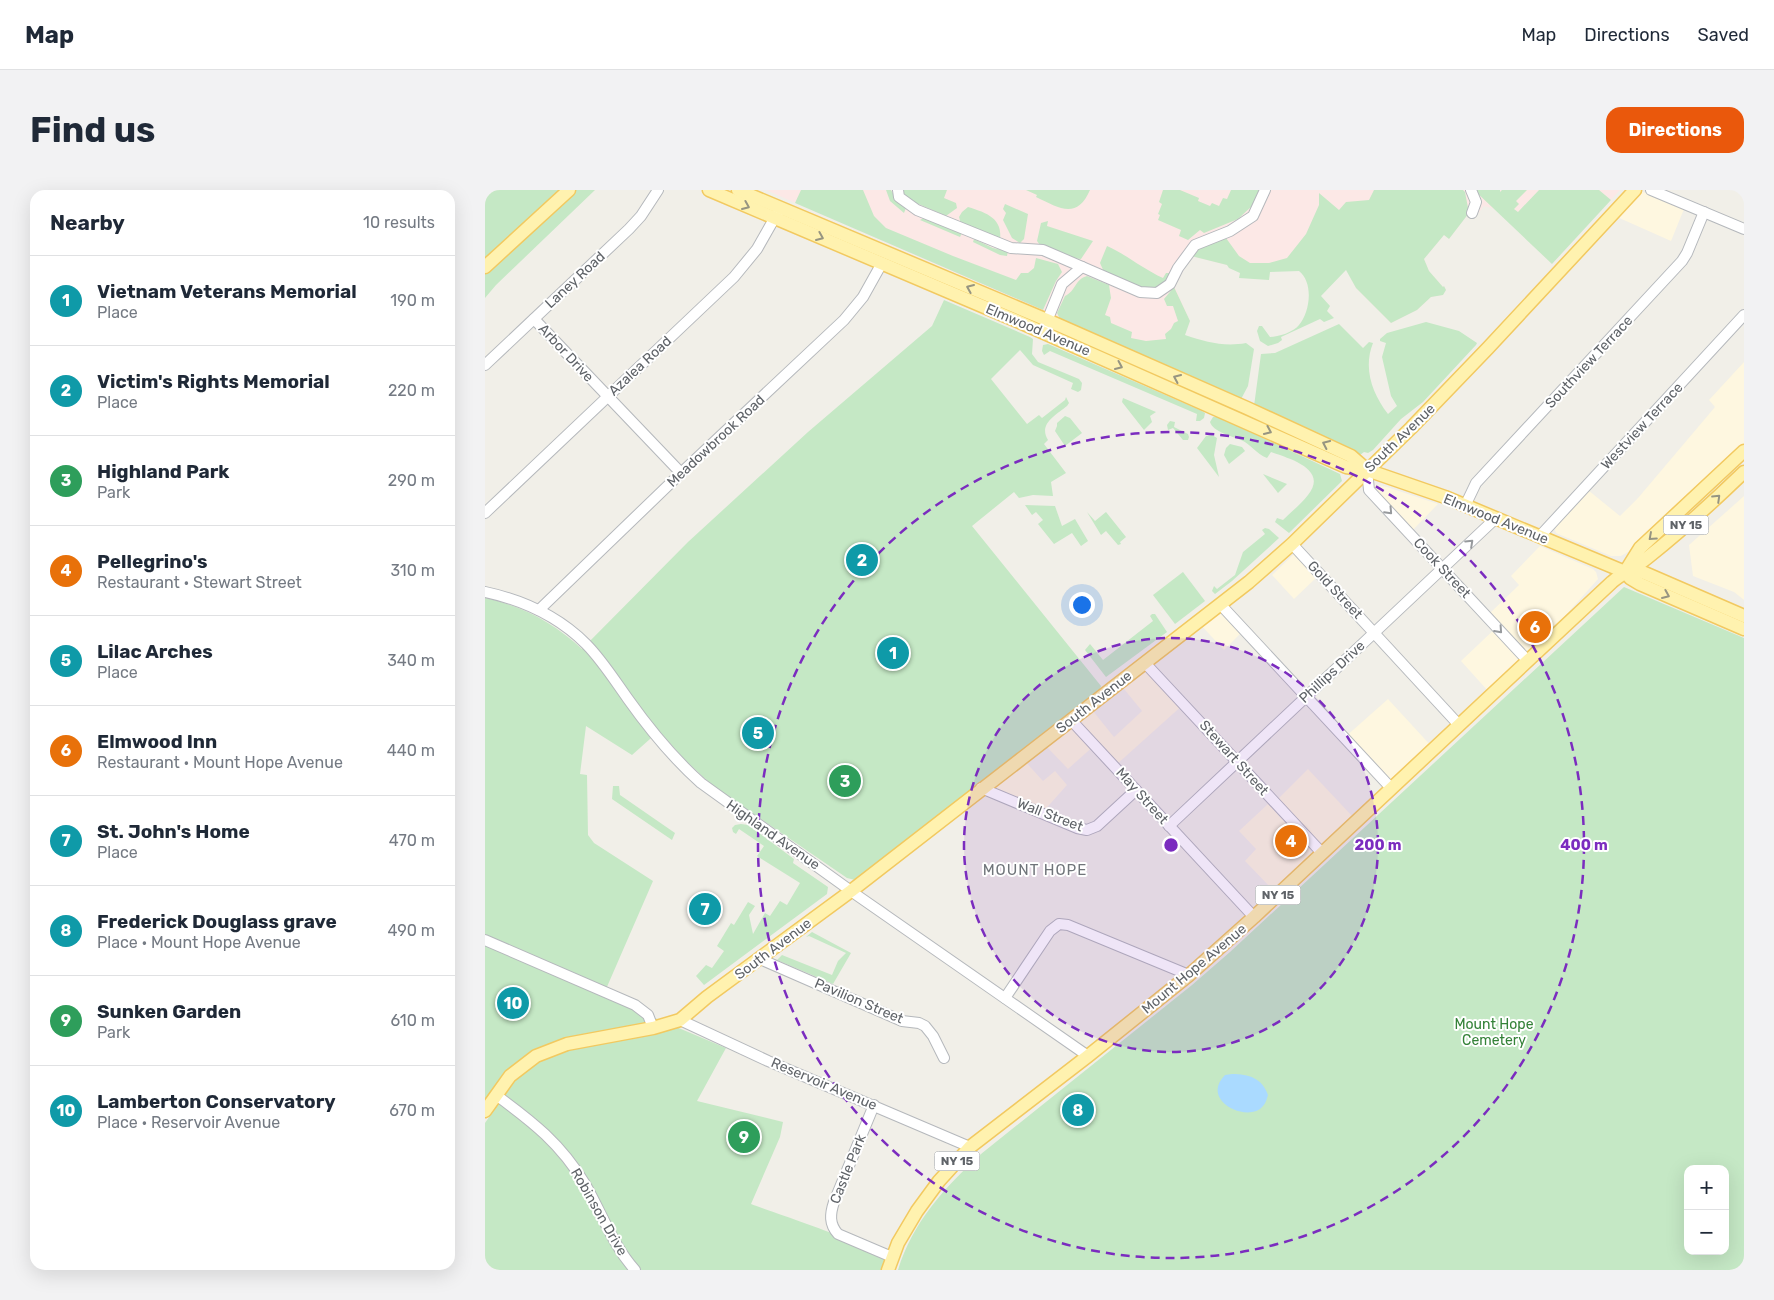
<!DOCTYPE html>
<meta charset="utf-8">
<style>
:root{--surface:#fff;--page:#f2f2f3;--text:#1f2937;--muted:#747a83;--line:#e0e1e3;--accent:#ea580c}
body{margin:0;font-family:Rubik,sans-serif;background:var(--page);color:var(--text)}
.controls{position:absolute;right:15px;bottom:15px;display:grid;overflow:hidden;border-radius:10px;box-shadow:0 5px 20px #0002}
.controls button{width:45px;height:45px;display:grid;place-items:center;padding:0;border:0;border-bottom:1px solid var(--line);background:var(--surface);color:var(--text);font:25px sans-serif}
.you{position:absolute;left:596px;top:414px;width:18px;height:18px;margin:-12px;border:4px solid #fff;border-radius:50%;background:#1a73e8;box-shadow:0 0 0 8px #1a73e833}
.badge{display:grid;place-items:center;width:32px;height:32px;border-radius:50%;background:var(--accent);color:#fff;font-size:16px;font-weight:700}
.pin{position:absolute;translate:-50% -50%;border:2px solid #fff;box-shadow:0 1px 5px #0006}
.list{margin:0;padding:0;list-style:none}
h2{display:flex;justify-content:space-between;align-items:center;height:65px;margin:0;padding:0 20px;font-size:21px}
h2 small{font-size:16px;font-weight:400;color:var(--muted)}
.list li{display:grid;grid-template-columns:32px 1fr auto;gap:15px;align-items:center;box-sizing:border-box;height:90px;padding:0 20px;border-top:1px solid var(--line)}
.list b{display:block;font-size:19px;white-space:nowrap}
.list p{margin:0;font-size:16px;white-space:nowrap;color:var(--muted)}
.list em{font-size:16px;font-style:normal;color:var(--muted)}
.map{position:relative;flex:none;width:1259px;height:1080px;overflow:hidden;border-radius:15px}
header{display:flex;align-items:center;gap:30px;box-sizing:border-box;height:70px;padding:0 25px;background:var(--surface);border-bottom:1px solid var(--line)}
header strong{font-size:24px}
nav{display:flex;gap:28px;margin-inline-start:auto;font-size:18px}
.intro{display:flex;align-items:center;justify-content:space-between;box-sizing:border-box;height:120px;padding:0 30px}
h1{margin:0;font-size:35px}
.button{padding:12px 22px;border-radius:15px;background:var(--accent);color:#fff;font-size:18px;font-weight:700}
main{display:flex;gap:30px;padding:0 30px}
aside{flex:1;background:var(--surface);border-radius:15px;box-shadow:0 5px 20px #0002}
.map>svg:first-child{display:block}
.commercial{fill:#fef7e0}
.medical{fill:#fce8e6}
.green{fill:#c5e8c5;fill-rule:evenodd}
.water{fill:#aadaff}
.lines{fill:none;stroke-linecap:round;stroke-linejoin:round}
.minor-casing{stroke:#b5b8bc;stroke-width:12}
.major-casing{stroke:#f2c960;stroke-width:15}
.minor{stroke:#fff;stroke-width:10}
.major{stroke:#fff2af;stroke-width:12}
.oneway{stroke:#979581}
.oneway2{stroke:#979a9d}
.ring{fill:none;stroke:#7b2cbf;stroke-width:2.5;stroke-dasharray:9 6}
.labels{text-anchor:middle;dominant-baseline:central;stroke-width:4;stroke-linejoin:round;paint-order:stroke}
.shield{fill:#fff;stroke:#8f9295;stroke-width:1}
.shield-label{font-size:12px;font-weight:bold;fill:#5f6368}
.street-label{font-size:14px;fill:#5f6368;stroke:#fff}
.park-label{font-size:14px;fill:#348238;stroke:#fff}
.neighbourhood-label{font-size:15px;letter-spacing:1px;fill:#70757a;stroke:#fff}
.centre{fill:#7b2cbf;stroke:#fff;stroke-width:2.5}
.ring-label{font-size:15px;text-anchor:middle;font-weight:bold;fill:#7b2cbf;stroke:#fff;stroke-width:4;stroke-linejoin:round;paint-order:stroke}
</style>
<header>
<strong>Map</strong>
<nav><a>Map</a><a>Directions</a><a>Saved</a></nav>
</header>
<div class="intro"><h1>Find us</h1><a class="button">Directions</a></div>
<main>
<aside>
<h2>Nearby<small>10 results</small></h2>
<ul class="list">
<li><span class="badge" style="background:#0f9aa8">1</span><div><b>Vietnam Veterans Memorial</b><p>Place</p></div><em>190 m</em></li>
<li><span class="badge" style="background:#0f9aa8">2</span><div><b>Victim's Rights Memorial</b><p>Place</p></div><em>220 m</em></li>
<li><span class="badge" style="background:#2e9e5b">3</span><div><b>Highland Park</b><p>Park</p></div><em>290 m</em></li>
<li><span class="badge" style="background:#e8710a">4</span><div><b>Pellegrino's</b><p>Restaurant · Stewart Street</p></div><em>310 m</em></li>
<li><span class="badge" style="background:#0f9aa8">5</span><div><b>Lilac Arches</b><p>Place</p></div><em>340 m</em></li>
<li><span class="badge" style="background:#e8710a">6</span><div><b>Elmwood Inn</b><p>Restaurant · Mount Hope Avenue</p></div><em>440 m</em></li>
<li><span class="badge" style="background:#0f9aa8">7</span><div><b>St. John's Home</b><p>Place</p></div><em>470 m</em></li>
<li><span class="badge" style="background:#0f9aa8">8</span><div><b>Frederick Douglass grave</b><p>Place · Mount Hope Avenue</p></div><em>490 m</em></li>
<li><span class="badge" style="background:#2e9e5b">9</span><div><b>Sunken Garden</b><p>Park</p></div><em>610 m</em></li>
<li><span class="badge" style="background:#0f9aa8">10</span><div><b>Lamberton Conservatory</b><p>Place · Reservoir Avenue</p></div><em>670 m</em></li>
</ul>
</aside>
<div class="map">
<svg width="1259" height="1080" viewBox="0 0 1259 1080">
<rect width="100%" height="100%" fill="#f1efe8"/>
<!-- commercial -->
<g class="commercial">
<path d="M1158 2 1199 19 1186 51 1132 27 1154 3Z"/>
<path d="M1259 172V255L1256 257 1251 259 1217 292V296L1143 362 1136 366H1126L1071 343 1070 340 1072 334 1103 300 1135 326 1153 308 1230 217 1224 210Z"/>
<path d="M890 295 902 297 953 314 927 341 887 297Z"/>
<path d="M1259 306V410L1249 402 1208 386 1204 355Z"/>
<path d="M1055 356 1108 379 1111 382 1113 389 1080 426 1004 502 976 471 1014 435 1004 424 1034 395 1026 386Z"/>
<path d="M809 364 831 388 809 409 787 385Z"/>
<path d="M735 414 759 440 739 460 713 432Z"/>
<path d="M660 473 699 514 630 576 610 555 583 579 557 552 604 516 629 547 657 521 634 493Z"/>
<path d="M903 509 949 559 906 598 859 548Z"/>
<path d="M537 568 558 591 570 581 582 595 557 623 496 598Z"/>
<path d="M823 579 869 628 840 654 833 652 793 609Z"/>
<path d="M783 614 825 659 826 665V667L789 701 760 671 771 659 754 641Z"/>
</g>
<!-- medical -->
<path class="medical" d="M281 0H1135L1067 74 1010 19 999 16 991 26 984 23 964 49 959 45 939 69 944 81 958 97 959 96 961 100 958 105 946 107 932 120 906 133 871 98 856 69 742 75 706 66 690 97 705 131 685 178 523 106Z"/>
<!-- green -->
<g class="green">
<path d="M0 0H110L11 95 0 108Z"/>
<path d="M316 0H378L389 26 401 38 468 66 531 90 536 83H543L549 78 551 68 573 74 577 82 571 91 558 120 310 13Z"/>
<path d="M401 0H406L413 12 421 18 419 23 405 11Z"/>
<path d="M416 0H462L459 8 471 13 472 18 461 26 422 9Z"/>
<path d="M541 0H605C592 30 574 18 551 7L552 5Z"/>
<path d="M678 0H695L714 8 713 11 725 16 727 13 734 16 738 8 742 9 746 0H775L767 16 753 29 719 43 715 40 703 50 694 46 696 40 673 30 675 25 673 24 677 14 674 12Z"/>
<path d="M889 0H978L980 2 984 23 964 49 959 45 939 69 944 81 958 97 959 96 961 100 958 105 946 107 932 120 906 133 871 98 861 80 836 106 845 116 842 121 849 128 839 132 835 129 796 147 797 150 793 153 783 156 775 151 772 141 774 136H777L785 147C793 147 809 142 814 135 825 122 829 93 814 81L785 82 784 90 754 88 755 83 744 78 742 75 706 66C713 56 730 50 741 48L754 66 765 73H784L802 68 821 44 834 15V3L854 20 861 12 884 10Z"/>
<path d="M989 0H1015V2L1017 0H1042L1031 11 1034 14 1029 19 1033 22 1054 0H1114L1126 10 1067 74Z"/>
<path d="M520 14 543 24 539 49 535 53 527 48 518 30 521 23 518 19Z"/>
<path d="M483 17C502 23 518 28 515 51L476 34 474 27 477 22Z"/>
<path d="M440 27 477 43 475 47 435 30Z"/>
<path d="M563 31 562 36 608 51 596 69 587 68 555 55 552 51 556 33Z"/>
<path d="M489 49 508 58 523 61 522 66 515 65 488 52Z"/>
<path d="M622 56C642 65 658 79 678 88L681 83H684V88L675 99H660L619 82 615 73Z"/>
<path d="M602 86 624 95 626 108 620 125 625 127 626 133 647 142 646 148 661 151 681 149 680 144 686 139 689 133 693 131 688 116H682L679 109 689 97 705 131 700 145C721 152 739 157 761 153L769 159 763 196 755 211 575 129 572 123 580 106C591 101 590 89 602 86Z"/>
<path d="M459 110 545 147 548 149 547 164 553 172 594 189 597 193 596 200 593 202 586 199 588 193 548 175 535 160 506 189 542 234 554 225 557 228 580 210 581 207 584 213 582 216C571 225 553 234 563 250L559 254 581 283 566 292 568 306 548 305 534 308 529 302 487 336 616 496 615 499 370 690 362 688 228 596 200 570 174 541 147 565 101 536 95 584 102 585 103 645 109 653 168 691 118 806 241 858 212 911 298 932 295 947 266 1014C287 1022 392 1056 401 1070L398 1080H0V933L11 917 0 909V408C38 416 69 433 97 459L203 352 323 242 447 136Z"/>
<path d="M941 132 974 141 992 153 991 155 938 212 916 229 888 260 883 263 879 262 875 265 769 216 776 164 790 163 854 134 878 158 884 152 888 153C878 178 887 203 903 224L912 216 906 206 897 167 901 153 895 151V149L902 143Z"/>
<path d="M563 154 715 220 720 223 719 228 715 231H711L712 224 565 161 559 165 557 161 558 155Z"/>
<path d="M638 208 671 222 665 226 667 232 659 240 637 212Z"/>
<path d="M580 226 585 228 597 243 580 256 570 241 572 236V233Z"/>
<path d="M728 227H733L855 284 857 291 804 343 790 332 792 328 798 330C806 322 816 314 823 305 844 279 803 268 786 262L782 268C771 264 766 254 756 250 747 246 728 242 725 232Z"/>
<path d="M685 231 690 232 689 237 703 244 704 247 703 250H698L688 238 683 240 682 235Z"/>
<path d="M727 245 732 248 729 265 734 287 712 258 721 246Z"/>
<path d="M745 254 757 257 760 261 744 274 739 265 741 258Z"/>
<path d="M778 284 802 294 793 303Z"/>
<path d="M540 315 570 316 577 336 590 329 603 351 596 356 587 343 569 354 553 334 558 330 551 322 547 325Z"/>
<path d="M602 322 610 331 621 322 641 347 635 352 636 354 633 355 621 341 616 345Z"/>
<path d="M780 338 784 339 794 348 747 391 730 404 727 401 729 396 732 399 750 385 758 362 780 344 777 340Z"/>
<path d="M698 382 720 411 690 434 668 405Z"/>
<path d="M1139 397 1259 448V1080H413C427 1033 460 997 496 964L707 795 745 762ZM1203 979H1240V1061H1203Z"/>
<path d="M667 424H670L682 442 621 487 600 460 605 454 618 470 668 431 665 426Z"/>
<path d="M128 596H134L135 605 190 643 187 650 127 609Z"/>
<path d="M256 634 263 635 309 669 308 673 343 697 342 704 219 795 211 786 221 775 227 778 239 761 232 756 246 733 249 735 263 712 270 716 264 725 268 744 280 723 285 726 295 711 302 715 315 693 272 666 279 656 254 639 251 644 248 642 247 638 250 635Z"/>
<path d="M327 742 366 763 348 794 292 770 297 765 347 785 353 771 361 763 324 746 321 747Z"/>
</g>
<!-- water -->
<path class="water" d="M747 884C764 884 777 888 783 905 782 908 781 913 778 916 764 934 714 911 740 885Z"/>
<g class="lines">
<!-- minor casing -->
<g class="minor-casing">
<g id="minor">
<path d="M413 0 414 7 432 20 526 58 558 60 655 102 672 103 685 94 693 78 710 55 745 41 768 26 780 0"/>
<path d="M986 0 991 12 987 23"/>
<path d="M1166 0 1259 39"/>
<path d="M49 129 196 283"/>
<path d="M560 136 577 94 597 77"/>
<path d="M0 175 144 39 156 26 173 0"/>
<path d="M882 280 884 300 1043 471"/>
<path d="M980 316 991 293 1197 71 1202 63 1219 22"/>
<path d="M0 323 249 87 272 59 293 22"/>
<path d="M1055 346 1259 125"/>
<path d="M807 354 974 535"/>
<path d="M0 402C37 410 74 427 101 454 117 470 130 491 143 509 165 540 188 568 216 593L373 706 603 866"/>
<path d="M735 414 906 598"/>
<path d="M54 420 196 283 359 130 378 107 397 73"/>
<path d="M660 473 837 663"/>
<path d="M586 530 769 727"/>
<path d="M496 598 592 638 602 640 612 636 651 600"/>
<path d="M684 636 1011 328"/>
<path d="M0 750 150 815 163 825 168 838"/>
<path d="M275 769 417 831 434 833 440 836 448 846 459 868"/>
<path d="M520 808 565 741 574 734 583 735 704 785"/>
<path d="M195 830 283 871 485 957"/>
<path d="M11 905C48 932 76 954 100 994 117 1023 127 1054 150 1080"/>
<path d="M389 915 349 1012C345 1024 344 1034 353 1044L407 1067"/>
</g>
</g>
<!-- major casing -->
<g class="major-casing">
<g id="major">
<path d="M224 0 530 130 861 277 882 280 960 307 1140 382 1145 388 1155 394 1259 439"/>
<path d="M253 0 562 130 762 218 866 266 882 280"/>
<path d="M0 77 84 0"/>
<path d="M1142 381H1155L1259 426"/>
<path d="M1140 382 1155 358 1259 261"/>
<path d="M0 921 25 886 51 866 82 854 168 838 195 830 222 807 366 701 764 392 807 354 926 238 1003 158 1150 0"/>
<path d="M403 1080 413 1053 432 1021 454 991 485 957 603 866 704 785 769 727 1127 392C1139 382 1151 377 1162 368 1196 341 1228 312 1259 282"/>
</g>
</g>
<!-- minor -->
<use href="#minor" class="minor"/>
<!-- major -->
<use href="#major" class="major"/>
</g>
<!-- one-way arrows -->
<defs><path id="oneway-chevron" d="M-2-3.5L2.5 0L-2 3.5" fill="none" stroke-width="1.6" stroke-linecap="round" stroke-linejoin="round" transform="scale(1.25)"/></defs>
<g class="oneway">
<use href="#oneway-chevron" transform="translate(261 16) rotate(23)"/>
<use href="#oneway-chevron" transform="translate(335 47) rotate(23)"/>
<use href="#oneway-chevron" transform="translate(485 98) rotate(-157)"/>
<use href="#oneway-chevron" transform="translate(634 176) rotate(24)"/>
<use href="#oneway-chevron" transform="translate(692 188) rotate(-156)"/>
<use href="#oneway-chevron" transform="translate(783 241) rotate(24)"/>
<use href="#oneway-chevron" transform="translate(841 254) rotate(-155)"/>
<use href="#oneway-chevron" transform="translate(1232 308) rotate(-44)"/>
<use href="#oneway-chevron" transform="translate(1167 347) rotate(138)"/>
<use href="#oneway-chevron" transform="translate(1181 405) rotate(23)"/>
</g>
<g class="oneway2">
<use href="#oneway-chevron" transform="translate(904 321) rotate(47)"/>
<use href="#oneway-chevron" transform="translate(985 353) rotate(-43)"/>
<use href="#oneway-chevron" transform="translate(1014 440) rotate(48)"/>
</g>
<!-- distance rings -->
<circle cx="686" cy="655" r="207" fill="#7b2cbf" fill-opacity=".12"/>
<g class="ring">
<circle cx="686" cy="655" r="207"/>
<circle cx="686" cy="655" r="413"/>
</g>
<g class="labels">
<!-- shield labels -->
<g class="shield">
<rect x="1178.5" y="325.5" width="45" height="19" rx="4"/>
<rect x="770.5" y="695.5" width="45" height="19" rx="4"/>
<rect x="449.5" y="961.5" width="45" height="19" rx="4"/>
</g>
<g class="shield-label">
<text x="1201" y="335">NY 15</text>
<text x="793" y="705">NY 15</text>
<text x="472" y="971">NY 15</text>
</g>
<!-- street labels -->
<g class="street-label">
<text transform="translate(90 90) rotate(-43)">Laney Road</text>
<text transform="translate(553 140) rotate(23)">Elmwood Avenue</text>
<text transform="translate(81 163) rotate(47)">Arbor Drive</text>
<text transform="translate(1104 172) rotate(-47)">Southview Terrace</text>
<text transform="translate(155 176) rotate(-43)">Azalea Road</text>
<text transform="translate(1157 236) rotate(-47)">Westview Terrace</text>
<text transform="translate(915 248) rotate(-44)">South Avenue</text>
<text transform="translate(231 251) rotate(-43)">Meadowbrook Road</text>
<text transform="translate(1011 329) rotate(22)">Elmwood Avenue</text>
<text transform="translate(957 378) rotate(47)">Cook Street</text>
<text transform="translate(850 400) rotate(47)">Gold Street</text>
<text transform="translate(847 482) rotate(-43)">Phillips Drive</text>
<text transform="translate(609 512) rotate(-38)">South Avenue</text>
<text transform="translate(749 568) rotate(48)">Stewart Street</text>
<text transform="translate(657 606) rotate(48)">May Street</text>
<text transform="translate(565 625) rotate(21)">Wall Street</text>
<text transform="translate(288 645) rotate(35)">Highland Avenue</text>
<text transform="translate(288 759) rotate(-37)">South Avenue</text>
<text transform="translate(709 779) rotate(-40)">Mount Hope Avenue</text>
<text transform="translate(374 811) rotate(23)">Pavilion Street</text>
<text transform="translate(339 894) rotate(23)">Reservoir Avenue</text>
<text transform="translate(363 979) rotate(-68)">Castle Park</text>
<text transform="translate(114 1022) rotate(60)">Robinson Drive</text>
</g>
<!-- park labels -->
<g class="park-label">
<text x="1009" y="834">Mount Hope<tspan x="1009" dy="16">Cemetery</tspan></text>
</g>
<!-- neighbourhood labels -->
<g class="neighbourhood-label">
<text x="550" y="680">MOUNT HOPE</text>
</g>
</g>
<circle cx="686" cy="655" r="8" class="centre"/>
<g class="ring-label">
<text x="893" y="660">200 m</text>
<text x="1099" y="660">400 m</text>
</g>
</svg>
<div class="controls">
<button>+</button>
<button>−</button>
</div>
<div class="you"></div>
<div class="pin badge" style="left:408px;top:463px;background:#0f9aa8">1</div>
<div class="pin badge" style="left:377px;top:370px;background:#0f9aa8">2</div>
<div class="pin badge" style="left:360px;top:591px;background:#2e9e5b">3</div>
<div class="pin badge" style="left:806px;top:651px;background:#e8710a">4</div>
<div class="pin badge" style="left:273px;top:543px;background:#0f9aa8">5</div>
<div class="pin badge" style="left:1050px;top:437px;background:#e8710a">6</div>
<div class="pin badge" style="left:220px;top:719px;background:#0f9aa8">7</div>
<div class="pin badge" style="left:593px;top:920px;background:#0f9aa8">8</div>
<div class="pin badge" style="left:259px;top:947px;background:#2e9e5b">9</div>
<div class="pin badge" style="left:28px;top:813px;background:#0f9aa8">10</div>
</div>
</main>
